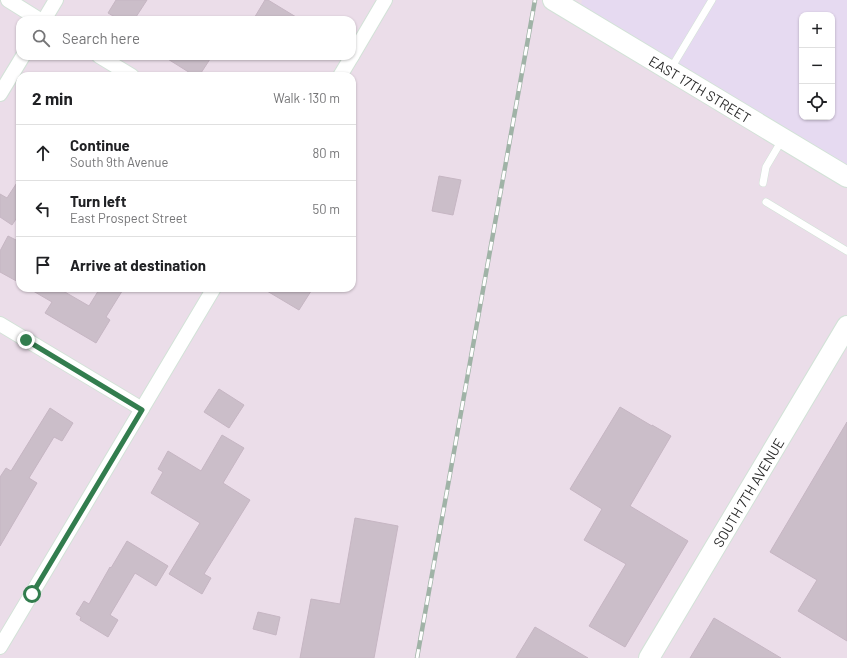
<!DOCTYPE html>
<meta charset="utf-8">
<style>
:root{--surface:#fff;--page:#f2f2f2;--text:#202124;--muted:#757577;--line:#e0e0e0}
body{margin:0;font-family:Barlow,sans-serif;background:var(--page);color:var(--text)}
.controls{position:absolute;right:12px;top:12px;display:grid;overflow:hidden;border-radius:8px;box-shadow:0 1px 3px #0004}
.controls button{width:36px;height:36px;display:grid;place-items:center;padding:0;border:0;border-bottom:1px solid var(--line);background:var(--surface);color:var(--text);font:20px sans-serif}
.stop{position:absolute;width:12px;height:12px;margin:-9px;border:3px solid #327d4e;border-radius:50%;background:#fff}
.stop.end{background:#327d4e;border-color:#fff;box-shadow:0 1px 4px #0008}
.list{margin:0;padding:0;list-style:none}
h2{display:flex;justify-content:space-between;align-items:center;height:52px;margin:0;padding:0 16px;font-size:17px}
h2 small{font-size:13px;font-weight:400;color:var(--muted)}
.list li{display:grid;grid-template-columns:26px 1fr auto;gap:12px;align-items:center;box-sizing:border-box;height:56px;padding:0 16px;border-top:1px solid var(--line)}
.list b{display:block;font-size:15px;white-space:nowrap}
.list p{margin:0;font-size:13px;white-space:nowrap;color:var(--muted)}
.list em{font-size:13px;font-style:normal;color:var(--muted)}
.icon{flex:none;width:22px;height:22px;fill:none;stroke:currentColor;stroke-width:2;stroke-linecap:round;stroke-linejoin:round}
.map{position:relative;flex:none;width:847px;height:658px;overflow:hidden}
.search{position:absolute;background:var(--surface);box-shadow:0 1px 3px #0004;left:16px;top:16px;width:340px;height:44px;display:flex;align-items:center;gap:10px;box-sizing:border-box;padding:0 14px;border-radius:12px;color:var(--muted);font-size:15px}
.panel{position:absolute;background:var(--surface);box-shadow:0 1px 3px #0004;left:16px;top:72px;width:340px;height:220px;border-radius:12px}
.map>svg:first-child{display:block}
.medical{fill:#e6daf1;fill-rule:evenodd}
.building{fill:#cbbec9;stroke:#c6b6c3}
.lines{fill:none;stroke-linecap:round;stroke-linejoin:round}
.lane-casing{stroke:#d2e2d7;stroke-width:8}
.street-casing{stroke:#d2e2d7;stroke-width:16}
.secondary-casing{stroke:#d2e2d7;stroke-width:22}
.lane{stroke:#fff;stroke-width:7}
.street{stroke:#fff;stroke-width:14}
.secondary{stroke:#fff;stroke-width:20}
.rail-casing{stroke:#a0b3a7;stroke-width:4.5}
.rail{stroke:#fff;stroke-width:3;stroke-dasharray:9;stroke-linecap:butt}
.route{stroke:#327d4e;stroke-width:5}
.labels{text-anchor:middle;dominant-baseline:central;stroke-width:3;stroke-linejoin:round;paint-order:stroke}
.street-label{font-size:14px;fill:#2a2a2a;stroke:#fff}
</style>
<div class="map">
<svg width="847" height="658" viewBox="0 0 847 658">
<rect width="100%" height="100%" fill="#ebdde9"/>
<!-- medical -->
<path class="medical" d="M582 0H847V177L579 16ZM802 15H832V117H802Z"/>
<!-- building -->
<g class="building">
<path d="M116 0H147L134 20H120L108 13Z"/>
<path d="M265 0H268L301 20H253Z"/>
<path d="M163 56H212L199 76H195Z"/>
<path d="M439 176 461 180 453 215 432 211Z"/>
<path d="M20 178V213L12 225 0 217V194L7 198Z"/>
<path d="M8 236 20 242V283L0 272V251Z"/>
<path d="M28 288H58L89 306 100 288H124L106 317 110 320 96 343 45 313 52 302Z"/>
<path d="M262 288H313L299 310Z"/>
<path d="M219 389 244 405 229 428 204 412Z"/>
<path d="M620 407 652 426V425L671 436 630 506 688 541 625 647 589 626 626 564 584 540 602 509 570 489Z"/>
<path d="M50 408 73 423 62 441 54 437 29 478 37 483 0 546V477L6 468 11 471Z"/>
<path d="M847 422V641L798 611 817 580 770 552Z"/>
<path d="M222 435 244 448 223 483 250 500 204 574 211 578 202 594 169 574 200 523 151 493 163 472 158 469 168 451 201 471Z"/>
<path d="M355 518 398 526 374 658H300L311 599 340 604Z"/>
<path d="M127 541 168 566 156 586 135 573 110 615 118 620 108 637 80 620 81 617 76 614 84 601 89 604 110 567 111 568Z"/>
<path d="M258 612 280 617 276 635 253 629Z"/>
<path d="M714 618 781 658H690Z"/>
<path d="M535 627 588 658H516Z"/>
</g>
<g class="lines">
<!-- lane casing -->
<g class="lane-casing">
<g id="lane">
<path d="M670 70 712 0"/>
<path d="M763 183 766 167 782 140"/>
<path d="M766 202 847 251"/>
</g>
</g>
<!-- street casing -->
<g class="street-casing">
<g id="street">
<path d="M8 0 40 20"/>
<path d="M44 20 56 0"/>
<path d="M99 56 132 76"/>
<path d="M352 56 385 0"/>
<path d="M340 76 352 56"/>
<path d="M0 94 23 56"/>
<path d="M0 324 142 409"/>
<path d="M0 647 214 288"/>
</g>
</g>
<!-- secondary casing -->
<g class="secondary-casing">
<g id="secondary">
<path id="s1" d="M553 0 847 177"/>
<path id="s2" d="M649 658 847 326"/>
</g>
</g>
<!-- lane -->
<use href="#lane" class="lane"/>
<!-- street -->
<use href="#street" class="street"/>
<!-- secondary -->
<use href="#secondary" class="secondary"/>
<!-- rail casing -->
<g class="rail-casing">
<path id="rail" d="M417 658 535 0"/>
</g>
<!-- rail -->
<use href="#rail" class="rail"/>
</g>
<g class="lines">
<!-- route -->
<path class="route" d="M26 340 142 410 32 594"/>
</g>
<g class="labels">
<!-- street labels -->
<g class="street-label">
<text stroke="none"><textPath href="#s1" startOffset="172">EAST 17TH STREET</textPath></text>
<text stroke="none"><textPath href="#s2" startOffset="193">SOUTH 7TH AVENUE</textPath></text>
</g>
</g>
</svg>
<div class="controls">
<button>+</button>
<button>−</button>
<button><svg class="icon" aria-label="locate" viewBox="0 0 24 24"><circle cx="12" cy="12" r="6"/><path d="M12 2v4M12 18v4M2 12h4M18 12h4"/></svg></button>
</div>
<div class="stop" style="left:32px;top:594px"></div>
<div class="stop end" style="left:26px;top:340px"></div>
<div class="search"><svg class="icon" aria-label="search" viewBox="0 0 24 24"><circle cx="10" cy="10" r="6"/><path d="M15 15l6 6"/></svg>Search here</div>
<section class="panel">
<h2>2 min<small>Walk · 130 m</small></h2>
<ul class="list">
<li><svg class="icon" aria-label="ahead" viewBox="0 0 24 24"><path d="M12 20V5M6 11l6-6 6 6"/></svg><div><b>Continue</b><p>South 9th Avenue</p></div><em>80 m</em></li>
<li><svg class="icon" aria-label="left" viewBox="0 0 24 24"><path d="M17 20v-9H6M10 6l-5 5 5 5"/></svg><div><b>Turn left</b><p>East Prospect Street</p></div><em>50 m</em></li>
<li><svg class="icon" aria-label="arrive" viewBox="0 0 24 24"><path d="M6 21V4h12l-3 4 3 4H6"/></svg><div><b>Arrive at destination</b></div></li>
</ul>
</section>
</div>
